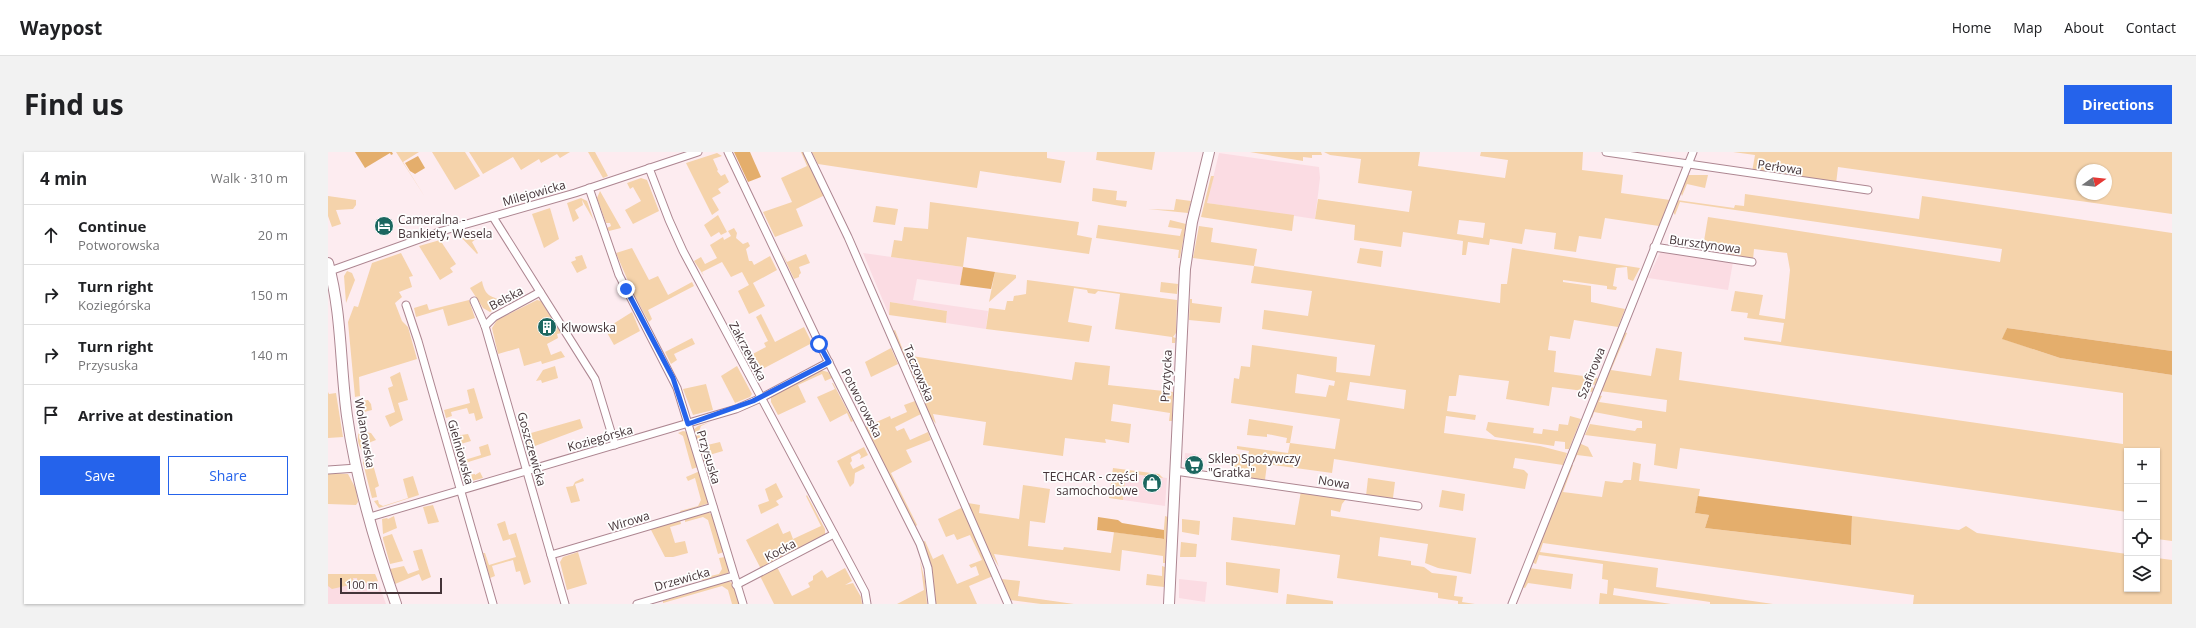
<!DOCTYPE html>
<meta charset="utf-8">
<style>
:root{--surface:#fff;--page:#f2f2f2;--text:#202124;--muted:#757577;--line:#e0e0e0;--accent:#2563eb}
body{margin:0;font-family:"Open Sans",sans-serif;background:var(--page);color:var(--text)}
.controls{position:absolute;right:12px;bottom:12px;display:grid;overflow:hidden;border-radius:0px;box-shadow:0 1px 3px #0004}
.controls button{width:36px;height:36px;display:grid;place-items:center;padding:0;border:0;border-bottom:1px solid var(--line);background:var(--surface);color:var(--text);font:20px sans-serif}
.compass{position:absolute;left:1748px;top:12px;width:36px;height:36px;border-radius:50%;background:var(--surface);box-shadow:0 1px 3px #0004;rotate:75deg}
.scale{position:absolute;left:12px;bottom:10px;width:102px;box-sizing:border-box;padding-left:4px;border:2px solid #443438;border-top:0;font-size:11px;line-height:14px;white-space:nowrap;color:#443438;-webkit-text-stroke:3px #fefefe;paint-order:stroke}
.stop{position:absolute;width:12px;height:12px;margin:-9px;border:3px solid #2563eb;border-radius:50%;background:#fff}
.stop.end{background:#2563eb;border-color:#fff;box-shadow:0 1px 4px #0008}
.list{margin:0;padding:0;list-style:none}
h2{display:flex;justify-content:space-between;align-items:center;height:52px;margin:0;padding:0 16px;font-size:17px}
h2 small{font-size:13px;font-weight:400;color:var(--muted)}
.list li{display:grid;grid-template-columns:26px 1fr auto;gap:12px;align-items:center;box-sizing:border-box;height:60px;padding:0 16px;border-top:1px solid var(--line)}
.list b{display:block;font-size:15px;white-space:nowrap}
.list p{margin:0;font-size:13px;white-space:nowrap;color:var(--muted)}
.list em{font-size:13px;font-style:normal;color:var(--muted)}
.actions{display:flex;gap:8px;padding:12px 16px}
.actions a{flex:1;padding:9px 0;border:1px solid var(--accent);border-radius:0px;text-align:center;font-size:14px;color:var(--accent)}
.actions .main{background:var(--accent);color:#fff}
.icon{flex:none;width:22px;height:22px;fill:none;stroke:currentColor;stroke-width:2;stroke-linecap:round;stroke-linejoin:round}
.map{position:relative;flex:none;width:1844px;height:452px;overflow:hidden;border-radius:0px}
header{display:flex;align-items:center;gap:24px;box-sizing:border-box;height:56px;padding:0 20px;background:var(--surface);border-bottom:1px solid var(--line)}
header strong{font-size:19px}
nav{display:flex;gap:22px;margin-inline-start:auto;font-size:14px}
.intro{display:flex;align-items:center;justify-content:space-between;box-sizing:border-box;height:96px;padding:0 24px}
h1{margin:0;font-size:28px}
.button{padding:10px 18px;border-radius:0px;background:var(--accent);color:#fff;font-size:14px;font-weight:700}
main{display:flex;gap:24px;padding:0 24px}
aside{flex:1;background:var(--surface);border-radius:0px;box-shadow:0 1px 3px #0004}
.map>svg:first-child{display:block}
.built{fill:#fbdce3}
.green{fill:#f5d3ab;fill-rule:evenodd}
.forest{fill:#e4ae6c}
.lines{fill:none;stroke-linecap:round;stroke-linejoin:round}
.street-casing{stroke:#ad8691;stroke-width:9}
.secondary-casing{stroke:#ad8691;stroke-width:12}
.street{stroke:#fff;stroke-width:7}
.secondary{stroke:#fff;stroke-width:10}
.route{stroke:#2563eb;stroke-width:5}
.labels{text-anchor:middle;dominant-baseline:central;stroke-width:3.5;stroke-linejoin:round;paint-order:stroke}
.street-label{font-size:12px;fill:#443438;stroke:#fefefe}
.poi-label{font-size:12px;fill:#443438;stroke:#fefefe;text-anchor:start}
</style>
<header>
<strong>Waypost</strong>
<nav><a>Home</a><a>Map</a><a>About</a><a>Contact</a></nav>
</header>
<div class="intro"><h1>Find us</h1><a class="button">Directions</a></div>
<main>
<aside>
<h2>4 min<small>Walk · 310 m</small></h2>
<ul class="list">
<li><svg class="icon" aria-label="ahead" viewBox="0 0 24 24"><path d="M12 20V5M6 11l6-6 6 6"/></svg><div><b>Continue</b><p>Potworowska</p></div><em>20 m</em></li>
<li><svg class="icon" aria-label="right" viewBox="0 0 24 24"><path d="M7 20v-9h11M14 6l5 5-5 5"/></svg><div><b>Turn right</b><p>Koziegórska</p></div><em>150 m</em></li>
<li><svg class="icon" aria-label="right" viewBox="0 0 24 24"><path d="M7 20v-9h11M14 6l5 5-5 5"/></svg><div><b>Turn right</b><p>Przysuska</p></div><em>140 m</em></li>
<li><svg class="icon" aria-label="arrive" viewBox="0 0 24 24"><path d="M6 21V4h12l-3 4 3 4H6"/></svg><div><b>Arrive at destination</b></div></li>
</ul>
<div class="actions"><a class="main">Save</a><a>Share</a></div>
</aside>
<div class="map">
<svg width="1844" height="452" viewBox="0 0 1844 452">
<rect width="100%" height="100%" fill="#fdecf0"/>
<!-- built -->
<g class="built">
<path d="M891 1 991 15 992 26 987 67 879 51Z"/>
<path d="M1333 99 1405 110 1400 138 1320 126Z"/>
<path d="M535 101 635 115 632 133 589 127 585 148 660 159 658 177 618 171 619 159 562 150 561 163Z"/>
<path d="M857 301 868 302 867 310 869 311 870 320 856 318Z"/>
<path d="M798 321 839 326 837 354 795 348Z"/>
<path d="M0 422H47L58 452H0Z"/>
<path d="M851 427 879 430 877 450 851 446Z"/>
</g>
<!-- green -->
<g class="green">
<path d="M68 0H91L75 10 97 45Z"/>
<path d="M104 0H137L152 24 127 38Z"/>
<path d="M141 0H242L232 6 229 2 213 11 211 7 193 18 185 5 155 22Z"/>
<path d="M260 0H267L280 24 275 26Z"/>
<path d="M473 0H476L497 43 468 57 475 74 447 85 435 60 464 50 453 26 479 14Z"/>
<path d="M484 0H719V6L737 9 733 31 652 19 649 36 490 12Z"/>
<path d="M769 0H827L824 18 768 8Z"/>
<path d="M922 0H993L994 3H984V6L975 5V9Z"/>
<path d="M996 0H1092L1090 14 1177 26 1180 8 1152 4 1153 0H1255L1254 18 1295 23 1293 41 1342 48 1331 74 1277 66 1273 87 1251 84 1248 100 1226 97 1228 81 1197 77 1194 92 1162 87 1161 93 1140 90 1138 103H1134L1135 89 1075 80 1073 95 1026 88 1027 73 987 67 990 47 1081 60 1084 39 1030 31 1033 7 1002 3ZM1131 68 1157 71 1155 86 1129 82Z"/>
<path d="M1405 0H1844V62L1510 15 1508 32 1424 20 1427 3ZM1754 18H1778V42H1754Z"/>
<path d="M389 1 394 4 385 7 390 18 389 19 393 24 397 22 401 30 390 37 393 41 384 46 391 58 384 63 358 11Z"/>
<path d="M1360 23H1380L1377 36 1359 32 1354 44 1352 39Z"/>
<path d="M883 24H886L879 51 966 63 964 79 873 65Z"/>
<path d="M313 26 319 28 331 59 305 72 297 58 313 49 305 35 302 37 299 31Z"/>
<path d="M765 36 789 39 788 48 799 49 798 55 764 49Z"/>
<path d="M272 39 293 76 281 79 279 76 283 74 282 71H278L269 46Z"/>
<path d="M1417 42 1591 67 1594 44 1844 81V199L1679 176 1675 187 1732 206 1844 223V389L1829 387V299H1799V360L1352 296 1349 317 1326 313 1328 292 1257 283 1262 272 1307 279 1309 276H1314V269L1266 260 1264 266 1263 265 1270 243 1274 244 1271 250 1338 260 1339 248 1272 239 1296 180 1299 181 1283 218 1323 224 1328 196 1354 200 1351 228 1795 292V241L1416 188V185L1453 190 1456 171 1419 166 1420 161 1403 159 1407 139 1435 143 1431 163 1457 167 1462 118 1459 101 1426 97 1425 108 1399 104 1401 93 1376 89 1380 65 1672 110 1674 97 1352 50 1347 63 1345 60 1349 48 1406 56 1407 53 1416 54Z"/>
<path d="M0 44 28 48V53L25 57 8 58 13 72 4 75 0 64Z"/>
<path d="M253 46 259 49 266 69 254 48 255 53 247 58 251 66 245 70 239 51Z"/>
<path d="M848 47 863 49 860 61 820 57 846 58Z"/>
<path d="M602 50 751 70 749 83 764 86 761 102 639 85 635 115 563 105 566 88 574 89 576 75 600 77Z"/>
<path d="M548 54 570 57 567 73 545 70Z"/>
<path d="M222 56 231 87 216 96 204 62Z"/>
<path d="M390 63 399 80 393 83 391 80 383 85 376 73Z"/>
<path d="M842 68 858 72 852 106H850L851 98 768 86 770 73 852 84 854 77 840 75Z"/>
<path d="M871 74 885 76 883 90 929 97 926 114 1172 151 1173 132H1179L1184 96 1312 116 1305 129 1300 127 1299 115 1288 116 1285 134 1289 135 1288 138 1279 137V134L1235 128V130L1263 134V150L1297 157 1290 175 1246 168 1242 187 1222 184 1220 198 1228 199 1226 220 1270 226 1267 233 1263 232V235L1266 236 1264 240 1224 235 1221 254 1178 247 1181 229 1131 223 1128 244H1121L1119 259 1148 263 1147 268 1118 264 1116 281 1212 294 1239 301 1235 313 1187 306 1185 316 1196 318 1200 322 1197 337 1006 307 1004 321 939 312 937 328 904 324 908 302 920 304 921 299 909 297V294L960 301 962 291H958L959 286 939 282V285L919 283 921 267 965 274 962 291 1007 297 1012 267 903 251 906 226 911 227 913 214 922 215 924 193 1009 205 1008 220 1042 224 1047 193 934 177 936 158 980 164 984 139 923 131 926 114 865 106ZM969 222 1007 229 1006 234 1001 233 998 245 967 241ZM1022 230 1078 238 1076 257 1019 248Z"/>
<path d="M406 76 409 81 408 86 415 92 420 90 422 94 418 97 421 109H424L426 113 442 104 449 118 425 131 437 154 421 162 410 139 421 133 414 120 403 125 394 110 374 120 376 124 366 109 373 105 377 112 389 106 382 93 395 85 396 88 403 84 400 79Z"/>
<path d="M144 80 148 87 144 90 150 101 149 102 131 83Z"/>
<path d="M112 88 128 112 122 116 125 120 112 128 91 94Z"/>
<path d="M304 96 321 128 330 124 340 143 364 130 366 134 320 158 324 167 321 170 304 139 308 137 306 134 303 136 288 101Z"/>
<path d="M1032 96 1055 99 1053 115 1029 111Z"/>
<path d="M453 99 459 110 478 102 482 111 471 115 473 121 471 123V125L466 127Z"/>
<path d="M73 101 85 124 81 125 84 135 71 140 74 145 67 151 74 169 80 175 89 207 31 225 32 244 27 245 20 170 26 154 30 155 44 111Z"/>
<path d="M254 103 259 116 249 121 243 110 248 108 247 105Z"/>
<path d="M19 119 24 121 27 128 18 151 16 124Z"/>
<path d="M667 120 688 123V126L661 150Z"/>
<path d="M699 128 849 148 848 181 845 185 848 186 847 191H844V185L787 177 792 142 770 139 767 142 760 141 759 138 746 136 740 170 764 174 761 190 658 177 661 156 677 158 679 149H685L686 144 698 142Z"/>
<path d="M154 129C158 149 167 142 176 152L162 160 155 156 142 136Z"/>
<path d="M833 130 850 132 849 142 832 140Z"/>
<path d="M862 147H864V151L894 155 892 171 861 168Z"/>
<path d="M141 148 147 166 120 174 115 157 88 165 86 156 99 152 101 158Z"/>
<path d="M209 148 213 149 233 181 229 182 230 186 219 192 223 203 233 199 237 205 214 212 213 209 196 214 191 196 170 202 164 176 169 168Z"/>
<path d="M562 150 619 159 618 171 561 163Z"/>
<path d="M304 160 312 179 286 193 277 177Z"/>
<path d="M433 162 447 190 476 175 484 191 427 221 419 205 438 195 436 191 440 189 428 165Z"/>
<path d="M567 178 577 203 744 228 747 210 782 214 780 233 845 240 844 269H841L842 261 785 252 783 269 803 272 801 291 777 287 778 291 737 286 735 304 655 293 658 270 605 262 608 272 600 262 567 185 565 179Z"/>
<path d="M364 186 367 192 346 202 349 208 343 212 337 200Z"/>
<path d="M563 196 570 212 543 225 537 210Z"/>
<path d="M227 214 230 226 214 231 213 228 208 229 215 218Z"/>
<path d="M409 214 424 242 422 245 407 251 393 224Z"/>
<path d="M492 218 500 220 504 226 497 229 494 222 470 233 478 250 450 263 443 250V243Z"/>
<path d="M72 220 80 248 70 251 75 268 62 275 57 264 67 260 60 236 65 234 62 225Z"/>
<path d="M504 231H505L525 269 523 270 519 261 502 270 489 245 507 237Z"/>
<path d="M378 232 385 258 365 263 355 237Z"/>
<path d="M146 236 155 266 148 269 146 261 141 262 139 256 123 260 124 264 118 266 116 258 142 251 139 238Z"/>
<path d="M0 240 1 242 8 241 15 285 0 286Z"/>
<path d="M40 248 43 252 44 258 32 261 28 250Z"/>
<path d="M587 249 593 262 567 275 569 279 576 276 582 288 600 280 603 288 578 298 584 310 563 321 589 373 587 375 537 275 562 264 563 267 579 260 576 253Z"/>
<path d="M196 262 203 281 252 267 255 276 199 297 189 264Z"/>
<path d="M1242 264 1253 267 1241 297H1237V290L1227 289 1226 294 1167 285 1158 278 1160 270 1206 276 1205 281 1214 282 1215 277 1230 279 1231 272 1240 273Z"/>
<path d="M382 270 373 274 371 279 375 294 392 290 395 299 378 304 379 308 374 310 365 278 370 274Z"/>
<path d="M32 279 43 281 48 288 35 293 36 298H34C30 294 28 284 32 279Z"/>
<path d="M355 279 360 280 370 315 364 317 355 284 350 281Z"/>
<path d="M122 281 133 283 140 282 143 289 126 294Z"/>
<path d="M1251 291 1260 295 1265 305 1249 303 1246 310 1244 309Z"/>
<path d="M160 292 163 303 137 311 140 323 147 322V323L152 320 155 326 140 330 135 328 130 310 153 303 151 295Z"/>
<path d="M536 295 540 303 532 307 533 304 531 301 523 305 524 309 522 311 525 317 535 312 537 316 527 321 526 331 522 335 509 309Z"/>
<path d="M37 301 39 311 44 309 51 334 47 336 49 345 44 346 35 311Z"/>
<path d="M1305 310 1313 312 1311 329 1372 337 1367 361 1381 363 1377 376 1523 393 1524 364 1631 378 1638 374 1649 381 1799 402V437H1829V406L1844 408V452H1585L1586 443 1215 391 1212 400 1330 416 1328 435 1445 452H1382V450L1286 436 1285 443 1343 452H1271L1272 441 1279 442 1280 428 1274 427 1275 412 1211 403 1208 412 1203 410 1243 313H1245L1235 340 1274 345 1277 329 1294 331 1296 328H1303Z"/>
<path d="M785 316 831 322 835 326 798 321 795 348 781 346Z"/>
<path d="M372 319 381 351 353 361 352 359 370 354 373 348 367 326 360 329 358 325Z"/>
<path d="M0 321 20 322 28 337 30 350 28 353 0 352Z"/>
<path d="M85 324 91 343 51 356 46 349 50 348 51 352 55 354 80 346 75 327Z"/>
<path d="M255 326 256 329 247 332 252 349 243 351 238 335 245 334 247 330Z"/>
<path d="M1040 326 1067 330 1065 346 1038 344Z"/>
<path d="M448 331 455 345 448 349 451 353 433 362 430 353 441 349 437 337Z"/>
<path d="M695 333 722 337 717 371 702 369 700 394 735 398 736 395 783 401 786 380 835 387 837 364 840 365 837 411H835V404L794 398 792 419 666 402 671 415 661 399 640 351 652 353 651 361 691 367Z"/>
<path d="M1114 338 1137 342 1135 359 1111 355Z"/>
<path d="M973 339 1018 347 1014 352 1012 360 1003 358V364L1148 386 1143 422 1110 416 1097 411 1100 392 1052 385 1050 404 1083 409V413L1096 415 1104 421 1129 424 1126 444 1135 445 1134 450 1147 452H1130V449L1110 446V441L1009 426 1012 403 903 388 905 365 967 373Z"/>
<path d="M479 343 497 377V383L433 417 418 388 450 371 455 382 462 379 465 387 493 374 478 344Z"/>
<path d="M105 353 111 370 100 372 95 355Z"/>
<path d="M633 356 635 358 665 424 641 434 649 452H607L594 390 597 389 605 407 615 402 629 432 651 423 648 414 643 416 641 413 654 408 642 383 629 388 626 382 618 385 610 367Z"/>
<path d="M380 360 384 363 396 400 390 402 380 368 375 365 357 370V366Z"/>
<path d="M66 364 69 376 55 382 54 367 59 366 60 367Z"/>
<path d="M854 367 872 369 871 383 854 380Z"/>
<path d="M352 368 353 372 342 375 347 391 357 389 360 401 345 405H337L322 376Z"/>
<path d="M177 369 181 383 188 381 203 430 196 433 192 419 188 420 185 408 164 414 167 424 162 426 155 401H157L161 413 188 405 182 387 175 389 169 372Z"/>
<path d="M64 382 75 409 62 412 55 387V385Z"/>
<path d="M853 390 869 392 868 405H852Z"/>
<path d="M94 397 103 425 94 429 91 422 67 432 62 417 76 414 80 422 91 418 85 399Z"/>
<path d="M250 400 259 432 239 438 232 410 235 405Z"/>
<path d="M397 405 401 417 400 421 375 430 374 426 391 422 394 417 391 406Z"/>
<path d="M592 408 597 429 599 452H569L596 438Z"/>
<path d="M898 410 952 417 950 441 898 433Z"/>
<path d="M834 414 837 415 836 435 818 433 819 422 834 424Z"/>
<path d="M449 415 464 444 482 435 480 431 485 428V424L494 418 499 426 517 416 524 429 517 433 525 431 533 445 534 452H446L432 424Z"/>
<path d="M1201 416 1245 422 1243 437 1200 431 1197 436 1194 435Z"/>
<path d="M0 422H47L50 429 30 432 29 426H25L26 432 4 437 0 434Z"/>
<path d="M673 427 692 429 690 444 746 452H713L682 448Z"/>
<path d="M400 429 404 431 412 452H404L400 438 394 434 335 451V449Z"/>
<path d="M959 442 1005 449V452H958Z"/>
</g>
<!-- forest -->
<g class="forest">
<path d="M27 0H64L65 2 63 3 62 1 37 16Z"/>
<path d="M406 0H422L433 25 420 30Z"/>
<path d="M90 4 97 16 87 22 82 19 77 11Z"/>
<path d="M635 115 667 120 663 137 632 133Z"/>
<path d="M1679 176 1844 199V223L1732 206 1674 187Z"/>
<path d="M1370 344 1524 364 1523 393 1377 376 1381 363 1367 361Z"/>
<path d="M770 365 790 368 794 371 836 378V387L769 378Z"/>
</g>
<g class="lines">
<!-- street casing -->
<g class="street-casing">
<g id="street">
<path d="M400 0 491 191 592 392 600 416 604 452"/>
<path d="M479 0 520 85 680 452"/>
<path d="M1278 0 1540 38"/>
<path d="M321 16 341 68 355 99 537 440 539 452"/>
<path d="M261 36 291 123 349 236 415 452"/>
<path d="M165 65 267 227 287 293"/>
<path d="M1326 95 1424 110"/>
<path d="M2 119 114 79 247 41 370 0"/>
<path d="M146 149 157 174 237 452"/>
<path d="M78 153 90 189 165 452"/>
<path d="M157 174 166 165 212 140"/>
<path d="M0 318 29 316"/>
<path d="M847 319 1090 354"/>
<path d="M42 365 408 257 433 246 501 210"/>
<path d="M223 403 385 355"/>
<path d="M408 433 506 382"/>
<path d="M309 452 405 424"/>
<path d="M1184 452 1365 0"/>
</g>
</g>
<!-- secondary casing -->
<g class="secondary-casing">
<g id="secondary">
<path d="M0 111C14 161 12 213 19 264 28 328 47 392 68 452"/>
<path d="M841 452 857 117 864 70 881 0"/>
</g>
</g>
<!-- street -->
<use href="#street" class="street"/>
<!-- secondary -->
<use href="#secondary" class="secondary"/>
</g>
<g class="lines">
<!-- route -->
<path class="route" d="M298 137 345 226 360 272 425 249 501 210 491 192"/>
</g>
<!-- icons -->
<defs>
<g id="hotel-disc" transform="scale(1)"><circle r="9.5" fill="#1c6760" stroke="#fefefe"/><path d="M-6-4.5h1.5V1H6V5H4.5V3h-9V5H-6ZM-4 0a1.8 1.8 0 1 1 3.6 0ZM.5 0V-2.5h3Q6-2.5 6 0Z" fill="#fff"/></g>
<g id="building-disc" transform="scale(1)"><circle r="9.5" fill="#1c6760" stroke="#fefefe"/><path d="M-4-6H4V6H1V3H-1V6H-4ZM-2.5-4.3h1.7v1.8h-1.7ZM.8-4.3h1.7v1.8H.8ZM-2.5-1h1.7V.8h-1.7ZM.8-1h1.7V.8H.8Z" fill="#fff"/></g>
<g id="supermarket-disc" transform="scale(1)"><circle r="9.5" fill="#1c6760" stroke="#fefefe"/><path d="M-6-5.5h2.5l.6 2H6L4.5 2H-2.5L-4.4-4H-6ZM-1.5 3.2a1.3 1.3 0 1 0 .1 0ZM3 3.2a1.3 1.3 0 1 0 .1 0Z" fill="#fff"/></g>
<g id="shop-disc" transform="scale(1)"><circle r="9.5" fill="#1c6760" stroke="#fefefe"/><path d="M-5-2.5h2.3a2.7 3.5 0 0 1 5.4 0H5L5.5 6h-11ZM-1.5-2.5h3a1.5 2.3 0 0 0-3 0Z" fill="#fff"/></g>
</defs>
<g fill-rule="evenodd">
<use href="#hotel-disc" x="56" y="74"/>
<use href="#building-disc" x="219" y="175"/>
<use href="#supermarket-disc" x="866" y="313"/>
<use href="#shop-disc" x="824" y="331"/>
</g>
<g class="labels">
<!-- street labels -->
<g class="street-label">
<text transform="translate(1452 15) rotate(8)">Perłowa</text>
<text transform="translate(206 41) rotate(-16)">Milejowicka</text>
<text transform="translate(1377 92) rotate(8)">Bursztynowa</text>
<text transform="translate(178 146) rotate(-28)">Belska</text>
<text transform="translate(420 199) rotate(62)">Zakrzewska</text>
<text transform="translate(591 221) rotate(67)">Taczowska</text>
<text transform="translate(1263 221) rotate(-68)">Szafirowa</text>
<text transform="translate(838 224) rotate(-87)">Przytycka</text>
<text transform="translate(534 251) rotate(63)">Potworowska</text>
<text transform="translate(37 281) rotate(80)">Wolanowska</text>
<text transform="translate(272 286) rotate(-16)">Koziegórska</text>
<text transform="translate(204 297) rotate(74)">Goszczewicka</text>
<text transform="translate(133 300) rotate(74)">Gielniowska</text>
<text transform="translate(381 305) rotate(73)">Przysuska</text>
<text transform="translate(1006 330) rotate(9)">Nowa</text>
<text transform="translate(301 369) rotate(-17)">Wirowa</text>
<text transform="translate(452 398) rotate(-28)">Kocka</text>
<text transform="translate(354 427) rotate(-16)">Drzewicka</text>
</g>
<!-- poi labels -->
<g class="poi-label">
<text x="70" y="67">Cameralna -<tspan x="70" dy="14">Bankiety, Wesela</tspan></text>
<text x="233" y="175">Klwowska</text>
<text x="880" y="306">Sklep Spożywczy<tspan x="880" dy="14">"Gratka"</tspan></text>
<text x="810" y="324" text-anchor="end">TECHCAR - części<tspan x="810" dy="14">samochodowe</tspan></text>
</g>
</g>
</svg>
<div class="controls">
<button>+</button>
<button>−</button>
<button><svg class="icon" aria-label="locate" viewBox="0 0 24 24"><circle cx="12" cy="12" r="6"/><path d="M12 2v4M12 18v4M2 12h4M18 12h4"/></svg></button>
<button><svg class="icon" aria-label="layers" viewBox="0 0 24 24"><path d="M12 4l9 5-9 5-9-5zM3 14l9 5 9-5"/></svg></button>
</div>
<svg class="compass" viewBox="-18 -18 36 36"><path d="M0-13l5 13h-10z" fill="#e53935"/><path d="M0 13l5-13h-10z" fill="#757577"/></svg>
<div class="scale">100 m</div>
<div class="stop" style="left:491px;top:192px"></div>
<div class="stop end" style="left:298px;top:137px"></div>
</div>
</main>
